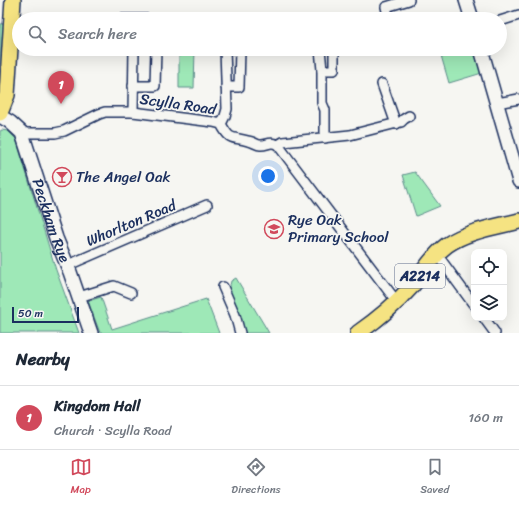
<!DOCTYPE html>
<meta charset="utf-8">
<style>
:root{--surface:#fff;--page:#f2f2f3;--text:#1f2937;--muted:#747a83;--line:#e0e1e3;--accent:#d1495b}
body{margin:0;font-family:Sriracha,sans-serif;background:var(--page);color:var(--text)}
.controls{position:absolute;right:12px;bottom:12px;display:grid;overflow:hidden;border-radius:8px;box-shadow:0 4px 16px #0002}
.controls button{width:36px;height:36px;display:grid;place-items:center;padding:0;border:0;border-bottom:1px solid var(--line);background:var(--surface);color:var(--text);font:20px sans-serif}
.scale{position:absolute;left:12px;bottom:10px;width:67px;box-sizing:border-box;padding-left:4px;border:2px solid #1b2f5e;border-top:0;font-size:11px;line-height:14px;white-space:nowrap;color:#1b2f5e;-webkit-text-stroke:3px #f6f6f2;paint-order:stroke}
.you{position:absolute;left:268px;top:176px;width:14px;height:14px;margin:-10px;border:3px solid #fff;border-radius:50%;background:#1a73e8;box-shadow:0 0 0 6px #1a73e833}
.badge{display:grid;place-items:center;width:26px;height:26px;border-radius:50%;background:var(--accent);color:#fff;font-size:13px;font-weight:700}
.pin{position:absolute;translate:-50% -33px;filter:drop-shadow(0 1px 2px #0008)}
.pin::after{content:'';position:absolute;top:21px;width:14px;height:12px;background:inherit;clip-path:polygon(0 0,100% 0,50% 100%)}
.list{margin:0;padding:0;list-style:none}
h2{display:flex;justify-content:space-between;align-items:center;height:52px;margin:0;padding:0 16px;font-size:17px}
h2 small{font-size:13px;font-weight:400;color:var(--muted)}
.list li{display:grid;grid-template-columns:26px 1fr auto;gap:12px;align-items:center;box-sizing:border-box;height:64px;padding:0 16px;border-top:1px solid var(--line)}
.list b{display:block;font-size:15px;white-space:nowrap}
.list p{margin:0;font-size:13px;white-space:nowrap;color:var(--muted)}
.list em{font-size:13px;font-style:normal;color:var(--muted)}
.icon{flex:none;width:22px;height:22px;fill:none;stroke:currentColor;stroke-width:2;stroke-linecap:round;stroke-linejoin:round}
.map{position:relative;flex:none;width:519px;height:333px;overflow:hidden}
.search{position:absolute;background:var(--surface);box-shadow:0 4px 16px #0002;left:12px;right:12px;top:12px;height:44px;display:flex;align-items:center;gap:10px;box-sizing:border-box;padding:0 14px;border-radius:22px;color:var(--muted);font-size:15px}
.sheet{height:116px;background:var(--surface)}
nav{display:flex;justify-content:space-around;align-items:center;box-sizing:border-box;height:56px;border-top:1px solid var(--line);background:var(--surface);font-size:11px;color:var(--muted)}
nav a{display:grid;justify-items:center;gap:2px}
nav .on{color:var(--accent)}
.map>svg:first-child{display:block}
.green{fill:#9ee8b7;stroke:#5c8c8a}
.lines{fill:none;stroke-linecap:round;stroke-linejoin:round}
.street-casing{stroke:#1b2f5e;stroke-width:12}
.secondary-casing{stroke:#1b2f5e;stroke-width:16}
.primary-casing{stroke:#1b2f5e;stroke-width:18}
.street{stroke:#f6f6f2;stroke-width:9}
.secondary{stroke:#f6f6f2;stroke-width:13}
.primary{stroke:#f5e382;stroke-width:15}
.labels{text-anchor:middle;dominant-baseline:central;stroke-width:3.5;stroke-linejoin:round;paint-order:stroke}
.shield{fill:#f6f6f2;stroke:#5d6b8a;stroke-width:1}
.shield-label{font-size:14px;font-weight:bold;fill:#1b2f5e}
.street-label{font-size:15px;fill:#1b2f5e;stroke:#f6f6f2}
.poi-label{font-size:15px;fill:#1b2f5e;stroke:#f6f6f2;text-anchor:start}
</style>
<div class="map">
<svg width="519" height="333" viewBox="0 0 519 333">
<rect width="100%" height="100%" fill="#f6f6f2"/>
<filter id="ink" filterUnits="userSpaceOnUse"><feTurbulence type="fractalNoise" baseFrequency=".025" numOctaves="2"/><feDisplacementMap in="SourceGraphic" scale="8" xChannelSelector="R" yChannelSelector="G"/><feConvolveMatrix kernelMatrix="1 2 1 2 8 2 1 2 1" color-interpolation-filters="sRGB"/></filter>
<g filter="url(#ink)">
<!-- green -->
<g class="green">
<path d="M0 24H4L0 86Z"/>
<path d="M179 49H195L194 88H179Z"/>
<path d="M452 49H475L482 73 449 83 440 52Z"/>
<path d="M2 130 8 131 16 139 56 270 79 333H0V131Z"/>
<path d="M415 172 440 206 416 216 403 175Z"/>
<path d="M236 278 269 333H245C237 316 226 300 231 281Z"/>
<path d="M101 297 112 329 206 299 219 333H100L88 301Z"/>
</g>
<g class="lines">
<!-- street casing -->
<g class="street-casing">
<g id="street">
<path d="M100 19H160"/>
<path d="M389 19 386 7 409 0"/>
<path d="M500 21 519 15"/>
<path d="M320 49 322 70V103L325 110V138"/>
<path d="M322 70H334V49"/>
<path d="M382 84 396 124"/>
<path d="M133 86H155L156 49"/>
<path d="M226 87H239L240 49"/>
<path d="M497 103 519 99"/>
<path d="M133 112 134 49"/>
<path d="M221 124 225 116 227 109 225 49"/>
<path d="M22 133H55L64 131 99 114 105 112H133L213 122 221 124C231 142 231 136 248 141 252 141 257 145 260 145 267 146 270 140 278 145L283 142 350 135 401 122 404 119 409 116"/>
<path d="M278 145 397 302"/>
<path d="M436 256 441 260 474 305"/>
<path d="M66 266 207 205"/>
<path d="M223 287 235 315 240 333"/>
<path d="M79 297 114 286 131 293"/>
<path d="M484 318 495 333"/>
</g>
</g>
<!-- secondary casing -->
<g class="secondary-casing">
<g id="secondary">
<path d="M466 0 472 19"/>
<path d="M481 49 519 181"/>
<path id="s1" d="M0 116 10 122 22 133 56 238 70 272 91 333"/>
</g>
</g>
<!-- primary casing -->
<g class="primary-casing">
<g id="primary">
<path d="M0 113 7 95 13 0"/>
<path d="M358 333C378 319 395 305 411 287 423 273 432 256 447 245 467 231 496 227 519 221"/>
</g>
</g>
<!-- street -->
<use href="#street" class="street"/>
<!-- secondary -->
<use href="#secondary" class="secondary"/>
<!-- primary -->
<use href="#primary" class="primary"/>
</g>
</g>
<!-- icons -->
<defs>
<g id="bar-ring" transform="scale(1)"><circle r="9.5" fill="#f6f6f2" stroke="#d1495b" stroke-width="1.5"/><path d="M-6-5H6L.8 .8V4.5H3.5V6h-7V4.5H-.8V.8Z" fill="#d1495b"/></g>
<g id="school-ring" transform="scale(1)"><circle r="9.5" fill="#f6f6f2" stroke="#d1495b" stroke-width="1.5"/><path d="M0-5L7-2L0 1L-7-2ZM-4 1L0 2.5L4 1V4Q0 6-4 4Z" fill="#d1495b"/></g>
</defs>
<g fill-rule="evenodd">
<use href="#bar-ring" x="62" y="177"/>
<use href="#school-ring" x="274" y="229"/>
</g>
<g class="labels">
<!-- shield labels -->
<rect class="shield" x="395" y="264" width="50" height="24" rx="3"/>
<g class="shield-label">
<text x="420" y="276">A2214</text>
</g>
<!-- street labels -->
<g class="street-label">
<text transform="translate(178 104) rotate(8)">Scylla Road</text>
<text stroke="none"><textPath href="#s1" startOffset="120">Peckham Rye</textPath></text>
<text transform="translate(131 223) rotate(-23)">Whorlton Road</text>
</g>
<!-- poi labels -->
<g class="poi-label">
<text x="76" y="177">The Angel Oak</text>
<text x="288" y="220">Rye Oak<tspan x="288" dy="17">Primary School</tspan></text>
</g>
</g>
</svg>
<div class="controls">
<button><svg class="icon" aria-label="locate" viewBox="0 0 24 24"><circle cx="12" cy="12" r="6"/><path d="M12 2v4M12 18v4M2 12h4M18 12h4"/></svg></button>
<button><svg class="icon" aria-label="layers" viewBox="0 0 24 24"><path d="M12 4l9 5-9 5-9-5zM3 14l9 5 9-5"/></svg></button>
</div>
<div class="scale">50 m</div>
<div class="you"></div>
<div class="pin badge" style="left:61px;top:104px">1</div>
<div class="search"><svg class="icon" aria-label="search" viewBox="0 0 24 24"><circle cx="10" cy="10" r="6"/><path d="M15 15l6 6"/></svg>Search here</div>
</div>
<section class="sheet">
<h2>Nearby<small></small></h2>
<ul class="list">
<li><span class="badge">1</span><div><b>Kingdom Hall</b><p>Church · Scylla Road</p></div><em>160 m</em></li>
</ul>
</section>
<nav>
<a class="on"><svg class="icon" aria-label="map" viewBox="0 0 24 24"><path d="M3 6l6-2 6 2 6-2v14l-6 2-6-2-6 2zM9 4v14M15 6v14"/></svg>Map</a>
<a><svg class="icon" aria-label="directions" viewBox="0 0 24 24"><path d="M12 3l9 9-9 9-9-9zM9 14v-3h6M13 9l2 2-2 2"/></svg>Directions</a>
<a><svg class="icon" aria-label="saved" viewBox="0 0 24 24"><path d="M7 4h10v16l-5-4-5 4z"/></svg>Saved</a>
</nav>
